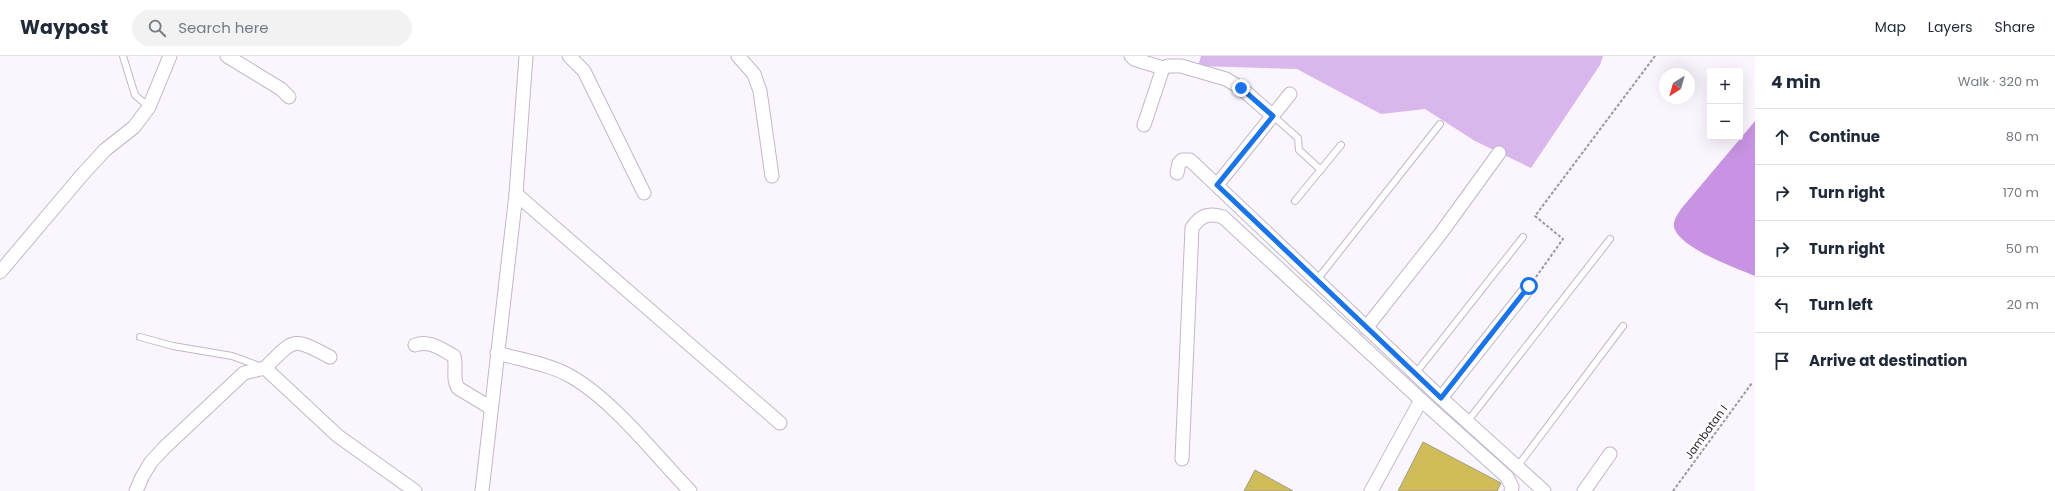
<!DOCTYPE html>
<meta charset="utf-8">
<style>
:root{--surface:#fff;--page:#f2f2f3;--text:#1f2937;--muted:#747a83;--line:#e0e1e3}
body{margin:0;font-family:Poppins,sans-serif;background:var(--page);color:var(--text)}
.controls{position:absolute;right:12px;top:12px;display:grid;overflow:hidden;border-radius:4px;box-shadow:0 4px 16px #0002}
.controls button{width:36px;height:36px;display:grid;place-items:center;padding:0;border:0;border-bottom:1px solid var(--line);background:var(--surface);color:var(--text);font:20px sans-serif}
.compass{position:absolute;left:1659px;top:12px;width:36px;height:36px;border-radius:50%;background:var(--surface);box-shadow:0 4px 16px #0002;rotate:217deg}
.stop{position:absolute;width:12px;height:12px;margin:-9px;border:3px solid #1a73e8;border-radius:50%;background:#fff}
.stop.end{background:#1a73e8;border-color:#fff;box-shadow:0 1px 4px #0008}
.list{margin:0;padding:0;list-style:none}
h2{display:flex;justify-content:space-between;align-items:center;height:52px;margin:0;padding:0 16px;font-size:17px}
h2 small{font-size:13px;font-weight:400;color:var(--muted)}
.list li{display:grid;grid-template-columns:26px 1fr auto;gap:12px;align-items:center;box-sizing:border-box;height:56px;padding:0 16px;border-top:1px solid var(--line)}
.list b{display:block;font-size:15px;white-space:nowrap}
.list em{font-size:13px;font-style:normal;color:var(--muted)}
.icon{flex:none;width:22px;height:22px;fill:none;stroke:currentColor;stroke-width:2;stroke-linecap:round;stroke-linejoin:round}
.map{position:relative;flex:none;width:1755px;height:435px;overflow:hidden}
header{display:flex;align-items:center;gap:24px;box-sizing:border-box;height:56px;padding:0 20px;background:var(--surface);border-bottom:1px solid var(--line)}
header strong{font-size:19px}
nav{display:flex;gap:22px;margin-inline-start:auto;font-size:14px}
.search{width:280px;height:36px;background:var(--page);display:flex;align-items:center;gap:10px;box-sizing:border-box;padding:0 14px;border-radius:22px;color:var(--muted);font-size:15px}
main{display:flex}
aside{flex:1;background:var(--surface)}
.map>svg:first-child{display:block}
.green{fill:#d9b6eb}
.water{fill:#c793e2}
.building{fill:#d0bc58;stroke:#a29e8b}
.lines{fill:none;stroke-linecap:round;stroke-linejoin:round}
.lane-casing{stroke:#c2b7c9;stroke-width:8}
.street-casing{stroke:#c2b7c9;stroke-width:15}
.path{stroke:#9d989f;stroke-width:2;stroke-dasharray:3 2;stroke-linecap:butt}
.lane{stroke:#fff;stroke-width:6}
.street{stroke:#fff;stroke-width:13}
.route{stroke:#1a73e8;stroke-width:5}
.labels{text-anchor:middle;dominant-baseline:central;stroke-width:4;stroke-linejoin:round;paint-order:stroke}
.street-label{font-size:11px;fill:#29252b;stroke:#fff}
</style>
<header>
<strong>Waypost</strong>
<div class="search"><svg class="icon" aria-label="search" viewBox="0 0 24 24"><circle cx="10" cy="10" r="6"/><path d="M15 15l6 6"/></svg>Search here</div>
<nav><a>Map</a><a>Layers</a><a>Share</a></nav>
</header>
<main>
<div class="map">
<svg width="1755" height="435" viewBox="0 0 1755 435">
<rect width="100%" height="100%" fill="#fbf6fe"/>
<!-- green -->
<path class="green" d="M1201 0H1603L1600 9 1531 112 1475 85 1425 53 1381 58 1297 13 1198 10Z"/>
<!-- water -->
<path class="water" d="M1755 65V220C1736 212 1679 192 1674 171 1673 164 1678 158 1681 153Z"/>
<!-- building -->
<g class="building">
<path d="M1423 386 1501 427 1497 435H1398Z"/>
<path d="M1255 414 1293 435H1244Z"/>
</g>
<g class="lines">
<!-- lane casing -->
<g class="lane-casing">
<g id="lane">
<path d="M123 0 135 39 149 51"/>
<path d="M1273 60 1298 82 1299 94 1321 114"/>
<path d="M1295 145 1341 89"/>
<path d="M1316 225 1440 68"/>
<path d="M140 281 173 290 232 300 262 311"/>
<path d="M1415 318 1523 181"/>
<path d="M1467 366 1610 183"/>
<path d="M1517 411 1623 270"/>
</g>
</g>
<!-- street casing -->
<g class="street-casing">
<g id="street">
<path d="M227 0 281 33 289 41"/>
<path d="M569 0 584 15 644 137"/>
<path d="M738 0 754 18 760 35 772 120"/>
<path d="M1131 0 1134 3 1163 12"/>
<path d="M1144 69 1163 12 1168 10H1181L1226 23 1241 32 1273 60"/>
<path d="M1177 117 1179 107 1182 104H1190L1441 342 1544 435"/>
<path d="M1217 129 1290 38"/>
<path d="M516 138 780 367"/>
<path d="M0 216 82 119 105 94 134 71 149 51 170 0"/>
<path d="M1366 272 1441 177 1499 97"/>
<path d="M415 289C430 284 441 293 454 300 457 310 452 323 458 332L491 352"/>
<path d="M497 297C522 304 550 308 572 321 615 346 655 399 690 435"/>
<path d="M265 312C295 282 292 281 330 301"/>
<path d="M1441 342 1529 231"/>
<path d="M1421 344 1507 421 1512 431 1511 435"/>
<path d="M1182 403 1192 172C1200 160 1208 156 1223 161L1421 344 1371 435"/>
<path d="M136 435 142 421 151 406 164 392 244 317 265 312 338 380 415 435"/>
<path d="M482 435 516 138 526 0"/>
<path d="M1584 435 1610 398"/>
</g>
</g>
<!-- path -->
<g class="path">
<path d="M1536 221 1563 183 1535 160 1655 0"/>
<path d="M1673 435 1752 327"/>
</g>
<!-- lane -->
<use href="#lane" class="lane"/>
<!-- street -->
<use href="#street" class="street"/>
</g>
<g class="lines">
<!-- route -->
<path class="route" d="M1241 32 1273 60 1217 129 1441 342 1529 230"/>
</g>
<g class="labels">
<!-- street labels -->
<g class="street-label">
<text transform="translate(1706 376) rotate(-54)">Jambatan I</text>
</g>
</g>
</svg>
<div class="controls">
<button>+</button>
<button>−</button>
</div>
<svg class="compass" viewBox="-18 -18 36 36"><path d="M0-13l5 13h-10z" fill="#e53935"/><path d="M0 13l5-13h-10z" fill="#747a83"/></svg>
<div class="stop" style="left:1529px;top:230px"></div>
<div class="stop end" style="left:1241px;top:32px"></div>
</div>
<aside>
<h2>4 min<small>Walk · 320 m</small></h2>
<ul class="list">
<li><svg class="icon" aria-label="ahead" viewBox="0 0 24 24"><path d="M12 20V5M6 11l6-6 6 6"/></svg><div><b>Continue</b></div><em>80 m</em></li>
<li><svg class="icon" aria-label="right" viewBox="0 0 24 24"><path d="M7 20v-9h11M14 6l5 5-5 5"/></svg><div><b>Turn right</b></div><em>170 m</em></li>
<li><svg class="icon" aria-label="right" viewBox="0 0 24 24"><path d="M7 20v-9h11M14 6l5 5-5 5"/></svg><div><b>Turn right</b></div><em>50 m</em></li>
<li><svg class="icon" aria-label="left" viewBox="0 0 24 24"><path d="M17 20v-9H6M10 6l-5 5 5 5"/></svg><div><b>Turn left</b></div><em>20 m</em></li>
<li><svg class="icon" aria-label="arrive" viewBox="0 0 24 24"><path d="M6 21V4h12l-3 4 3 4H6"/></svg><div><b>Arrive at destination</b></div></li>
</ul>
</aside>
</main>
